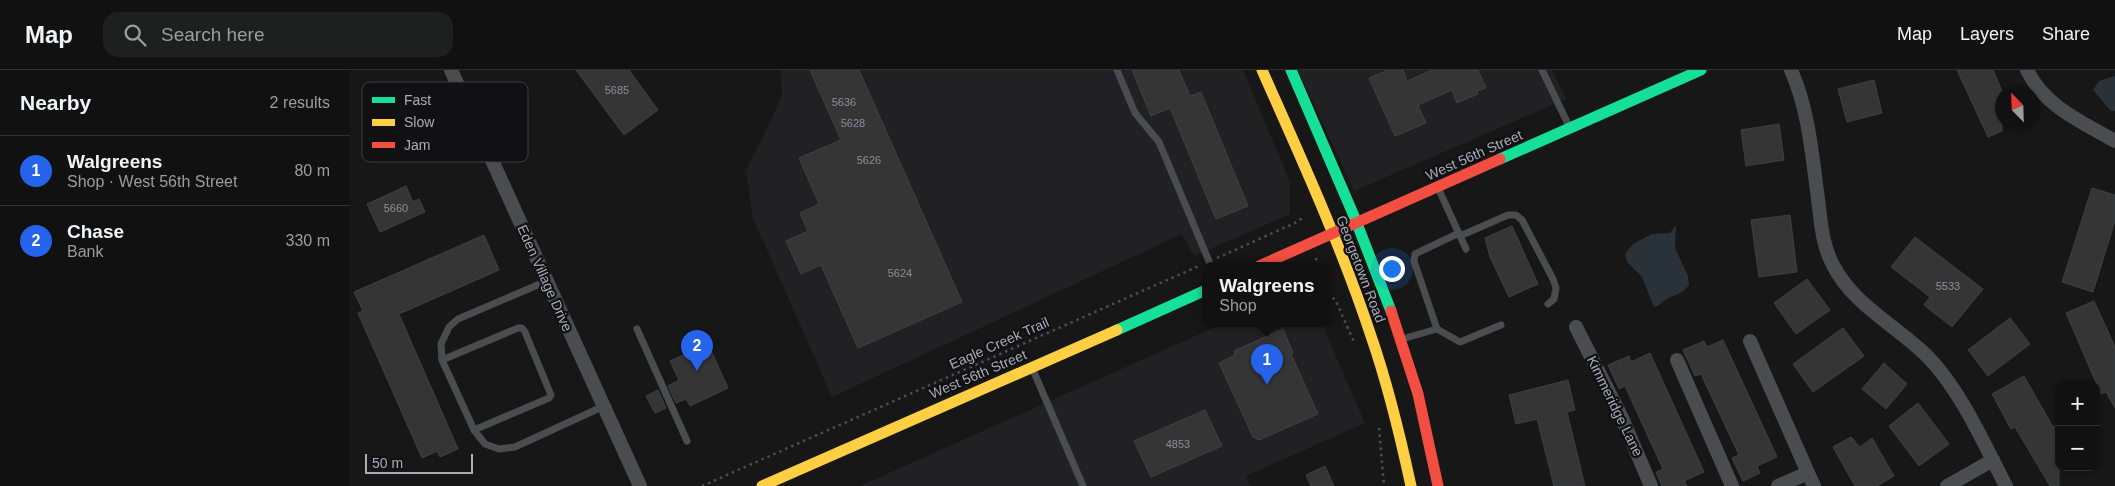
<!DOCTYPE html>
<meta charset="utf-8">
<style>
:root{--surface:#111;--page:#1e1f1f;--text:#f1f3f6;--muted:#9c9d9f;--line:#303131;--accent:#2563eb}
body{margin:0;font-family:Arial,sans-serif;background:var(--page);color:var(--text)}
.controls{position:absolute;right:15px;bottom:15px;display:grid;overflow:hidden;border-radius:10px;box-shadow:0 1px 4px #0004}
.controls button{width:45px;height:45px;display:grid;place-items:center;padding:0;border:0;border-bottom:1px solid var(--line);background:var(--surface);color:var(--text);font:25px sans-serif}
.compass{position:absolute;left:1645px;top:15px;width:45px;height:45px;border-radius:50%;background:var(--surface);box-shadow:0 1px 4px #0004;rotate:337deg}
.scale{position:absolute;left:15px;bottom:12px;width:108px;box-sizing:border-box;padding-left:5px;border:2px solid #a8adb8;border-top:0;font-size:14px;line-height:18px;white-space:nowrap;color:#a8adb8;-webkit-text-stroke:4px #111113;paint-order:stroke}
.you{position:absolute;left:1041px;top:198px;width:18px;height:18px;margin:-12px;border:4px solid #fff;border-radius:50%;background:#1a73e8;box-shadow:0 0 0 8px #1a73e833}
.badge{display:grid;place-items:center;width:32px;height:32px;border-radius:50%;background:var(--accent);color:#fff;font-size:16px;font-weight:700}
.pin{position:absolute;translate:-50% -41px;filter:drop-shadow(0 1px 2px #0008)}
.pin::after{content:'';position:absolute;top:26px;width:18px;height:15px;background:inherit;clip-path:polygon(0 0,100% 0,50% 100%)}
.popup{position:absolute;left:852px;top:192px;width:130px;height:65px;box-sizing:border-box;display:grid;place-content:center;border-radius:10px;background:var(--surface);filter:drop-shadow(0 1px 4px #0005);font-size:16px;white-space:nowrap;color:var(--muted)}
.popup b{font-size:19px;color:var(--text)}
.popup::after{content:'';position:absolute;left:50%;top:100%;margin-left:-10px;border:10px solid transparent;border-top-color:var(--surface)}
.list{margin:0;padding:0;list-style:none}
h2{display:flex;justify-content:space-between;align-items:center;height:65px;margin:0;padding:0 20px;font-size:21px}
h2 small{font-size:16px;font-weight:400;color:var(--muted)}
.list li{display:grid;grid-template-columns:32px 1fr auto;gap:15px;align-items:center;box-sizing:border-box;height:70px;padding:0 20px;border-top:1px solid var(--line)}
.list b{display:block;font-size:19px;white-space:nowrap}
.list p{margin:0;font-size:16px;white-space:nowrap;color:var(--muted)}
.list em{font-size:16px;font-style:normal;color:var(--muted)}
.icon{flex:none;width:28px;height:28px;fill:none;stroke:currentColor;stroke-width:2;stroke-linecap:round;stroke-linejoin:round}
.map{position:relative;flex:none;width:1765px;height:416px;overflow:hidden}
header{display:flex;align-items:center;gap:30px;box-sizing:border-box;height:70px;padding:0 25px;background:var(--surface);border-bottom:1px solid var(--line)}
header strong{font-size:24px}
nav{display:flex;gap:28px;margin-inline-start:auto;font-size:18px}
.search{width:350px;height:45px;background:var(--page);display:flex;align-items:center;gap:12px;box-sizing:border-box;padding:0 18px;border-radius:15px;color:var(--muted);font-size:19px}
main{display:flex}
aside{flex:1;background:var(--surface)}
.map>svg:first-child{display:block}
.built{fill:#212123}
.water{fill:#2a3239}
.building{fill:#353536;stroke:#3f4043}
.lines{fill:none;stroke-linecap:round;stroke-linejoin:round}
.path{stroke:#4d4e52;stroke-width:2.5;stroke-dasharray:2.5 4;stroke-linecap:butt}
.lane{stroke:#4b4c50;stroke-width:7}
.street{stroke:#4b4c50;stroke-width:14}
.fast{stroke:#16e098;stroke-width:11}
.slow{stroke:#ffcf43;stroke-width:11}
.jam{stroke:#f24e42;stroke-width:11}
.labels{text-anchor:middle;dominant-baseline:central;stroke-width:4.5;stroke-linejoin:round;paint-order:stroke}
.number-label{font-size:11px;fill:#8b8f98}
.street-label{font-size:14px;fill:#a8adb8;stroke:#111113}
.key{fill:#111113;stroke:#3e4045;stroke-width:1}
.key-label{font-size:14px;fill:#a8adb8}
</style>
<header>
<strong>Map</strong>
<div class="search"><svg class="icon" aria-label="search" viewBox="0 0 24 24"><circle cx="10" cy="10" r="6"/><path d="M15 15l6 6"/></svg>Search here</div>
<nav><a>Map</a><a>Layers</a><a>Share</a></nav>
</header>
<main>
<aside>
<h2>Nearby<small>2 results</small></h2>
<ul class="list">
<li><span class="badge">1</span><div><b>Walgreens</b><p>Shop · West 56th Street</p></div><em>80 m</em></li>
<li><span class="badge">2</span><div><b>Chase</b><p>Bank</p></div><em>330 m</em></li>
</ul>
</aside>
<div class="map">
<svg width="1765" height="416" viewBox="0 0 1765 416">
<rect width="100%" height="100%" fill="#171717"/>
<!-- built -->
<g class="built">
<path d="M431 0H893L940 112V144L844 186 832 164 482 327 403 148 396 100 417 59 432 25Z"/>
<path d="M948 0H1202L1216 29 1004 121Z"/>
<path d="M872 254H972L1015 353 896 406 900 416H510Z"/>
</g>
<!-- water -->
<g class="water">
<path d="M1765 6V41H1761L1743 20 1749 11Z"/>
<path d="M1326 155 1325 178 1338 206 1339 215C1330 226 1324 224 1314 231 1310 234 1309 236 1304 237L1292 207 1277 192 1275 184 1283 174 1302 164 1320 163Z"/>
</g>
<!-- building -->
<g class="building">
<path d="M226 0H279L308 40 274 65Z"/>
<path d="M460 0H509L612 232 508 278 471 195 451 204 436 171 458 161 450 143 469 134 449 88 491 70Z"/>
<path d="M782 0H829L840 26 851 22 898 136 866 149 820 38 801 46Z"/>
<path d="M1038 0H1053L1057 11 1082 0H1128L1136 18 1127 21 1128 24 1107 33 1102 20 1068 35 1076 53 1045 66 1019 8Z"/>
<path d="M1607 0H1643L1652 21V61L1638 67Z"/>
<path d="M1524 10 1532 43 1497 52 1488 19Z"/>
<path d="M1429 54 1434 90 1396 96 1391 60Z"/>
<path d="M56 116 63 132 69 129 75 142 30 162 17 134Z"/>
<path d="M1742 118 1765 125V151L1743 222 1712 212Z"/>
<path d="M1440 145 1447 202 1409 207 1401 150Z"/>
<path d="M1162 156 1188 214 1159 227 1140 187 1135 168Z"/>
<path d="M134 165 149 200 49 244 108 379 90 387 87 381 72 388 8 243 13 241 4 222Z"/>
<path d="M1565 167 1633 219 1602 257 1574 235 1580 227 1541 197Z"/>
<path d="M1457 209 1480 240 1446 264 1424 233Z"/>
<path d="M1744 231 1765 277V338L1756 322 1751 324 1716 243Z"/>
<path d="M1660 248 1680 274 1638 306 1618 280Z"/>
<path d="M1493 258 1514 286 1463 322 1443 294Z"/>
<path d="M933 259 943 283 941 284 968 344 909 370 903 367 869 293 885 285 884 281Z"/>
<path d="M1373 270 1427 387 1407 396 1410 403 1393 411 1382 388 1389 385 1351 304 1345 306 1333 280 1354 271 1357 277Z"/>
<path d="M358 274 378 318 340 336 336 329 326 333 318 316 329 310 320 291Z"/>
<path d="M1300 283 1354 402 1334 411 1337 416H1312L1306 402 1313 399 1275 316 1269 319 1258 295 1279 286 1281 292Z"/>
<path d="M1534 293 1557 314 1536 339 1512 319Z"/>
<path d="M1674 306 1703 357 1709 354V416H1700L1665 357 1661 359 1642 324Z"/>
<path d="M1218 310 1225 340 1217 342 1235 416H1204L1187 349 1166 354 1159 325Z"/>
<path d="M308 320 316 338 305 343 296 326Z"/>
<path d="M1568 333 1599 374 1569 396 1539 356Z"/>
<path d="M855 340 872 376 801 407 784 371Z"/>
<path d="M1501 367 1510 377 1522 368 1544 406 1527 416H1505L1483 377Z"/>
<path d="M975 396 984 416H961L956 405Z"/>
</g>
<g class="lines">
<!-- path -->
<g class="path">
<path d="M867 188 945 153 954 147"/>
<path d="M966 188 968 196"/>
<path d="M978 223 986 231 1004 272"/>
<path d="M1029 358 1034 416"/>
<path d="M352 416 851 195"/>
</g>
<!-- lane -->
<g class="lane">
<path d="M767 0 785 43 809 72 861 196"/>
<path d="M1192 0 1219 56"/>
<path d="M1089 120 1116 179"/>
<path d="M1110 166 1158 145H1166L1172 150 1203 209 1206 218 1204 229 1198 234"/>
<path d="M197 211 108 249 99 257 91 274 92 290 124 360 135 374 149 379 165 377 254 336"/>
<path d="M287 259 337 371"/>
<path d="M1087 259 1064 191 1065 184 1109 163"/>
<path d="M1052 269 1087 259 1110 272 1151 255"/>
<path d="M92 290 168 258H172L175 262 201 325 199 328 124 360"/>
<path d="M683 300 733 416"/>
</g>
<!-- street -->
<g class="street">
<path d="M101 0 290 416"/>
<path d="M1441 0C1459 41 1462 85 1468 129 1471 152 1472 175 1483 195 1503 235 1547 256 1578 287 1611 321 1634 374 1656 416"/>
<path d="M1677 0C1694 36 1732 52 1765 71"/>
<path d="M1226 257 1272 348 1301 416"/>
<path d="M1400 271 1458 403 1428 416"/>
<path d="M1327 290 1382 416"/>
<path d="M1458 403 1464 416"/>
<path d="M1597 416 1643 390"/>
</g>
<!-- fast -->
<g class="fast">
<path d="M941 0 1004 146 1041 241"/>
<path d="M1150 89 1351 0"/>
<path d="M767 260 856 220"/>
</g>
<!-- slow -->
<g class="slow">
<path d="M912 0C951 88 991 175 1021 266 1038 315 1050 365 1061 416"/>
<path d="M412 416 767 260"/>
</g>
<!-- jam -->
<g class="jam">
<path d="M909 196 1150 89"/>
<path d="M1041 241 1068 324 1088 416"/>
</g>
</g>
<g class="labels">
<!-- number labels -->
<g class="number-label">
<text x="267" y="20">5685</text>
<text x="494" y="32">5636</text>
<text x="503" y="53">5628</text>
<text x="519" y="90">5626</text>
<text x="46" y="138">5660</text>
<text x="550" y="203">5624</text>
<text x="1598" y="216">5533</text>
<text x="828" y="374">4853</text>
</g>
<!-- street labels -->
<g class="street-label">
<text transform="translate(1124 85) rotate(-24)">West 56th Street</text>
<text transform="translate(1011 199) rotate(69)">Georgetown Road</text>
<text transform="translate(195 208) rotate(66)">Eden Village Drive</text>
<text transform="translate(649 273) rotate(-24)">Eagle Creek Trail</text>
<text transform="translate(628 304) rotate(-23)">West 56th Street</text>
<text transform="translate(1265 336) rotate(64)">Kimmeridge Lane</text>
</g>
</g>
<!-- legend -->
<rect x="12" y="12" width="166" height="80" rx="8" class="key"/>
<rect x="22" y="27" width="23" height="6" fill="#16e098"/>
<rect x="22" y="49" width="23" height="7" fill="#ffcf43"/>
<rect x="22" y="72" width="23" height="6" fill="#f24e42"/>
<g class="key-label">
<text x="54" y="35">Fast</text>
<text x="54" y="57">Slow</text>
<text x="54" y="80">Jam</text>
</g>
</svg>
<div class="controls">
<button>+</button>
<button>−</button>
</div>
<svg class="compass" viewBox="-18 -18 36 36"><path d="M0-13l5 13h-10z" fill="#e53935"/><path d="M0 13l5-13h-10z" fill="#9c9d9f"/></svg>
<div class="scale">50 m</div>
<div class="you"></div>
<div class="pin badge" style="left:917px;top:315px">1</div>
<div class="popup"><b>Walgreens</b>Shop</div>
<div class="pin badge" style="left:347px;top:301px">2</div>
</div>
</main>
